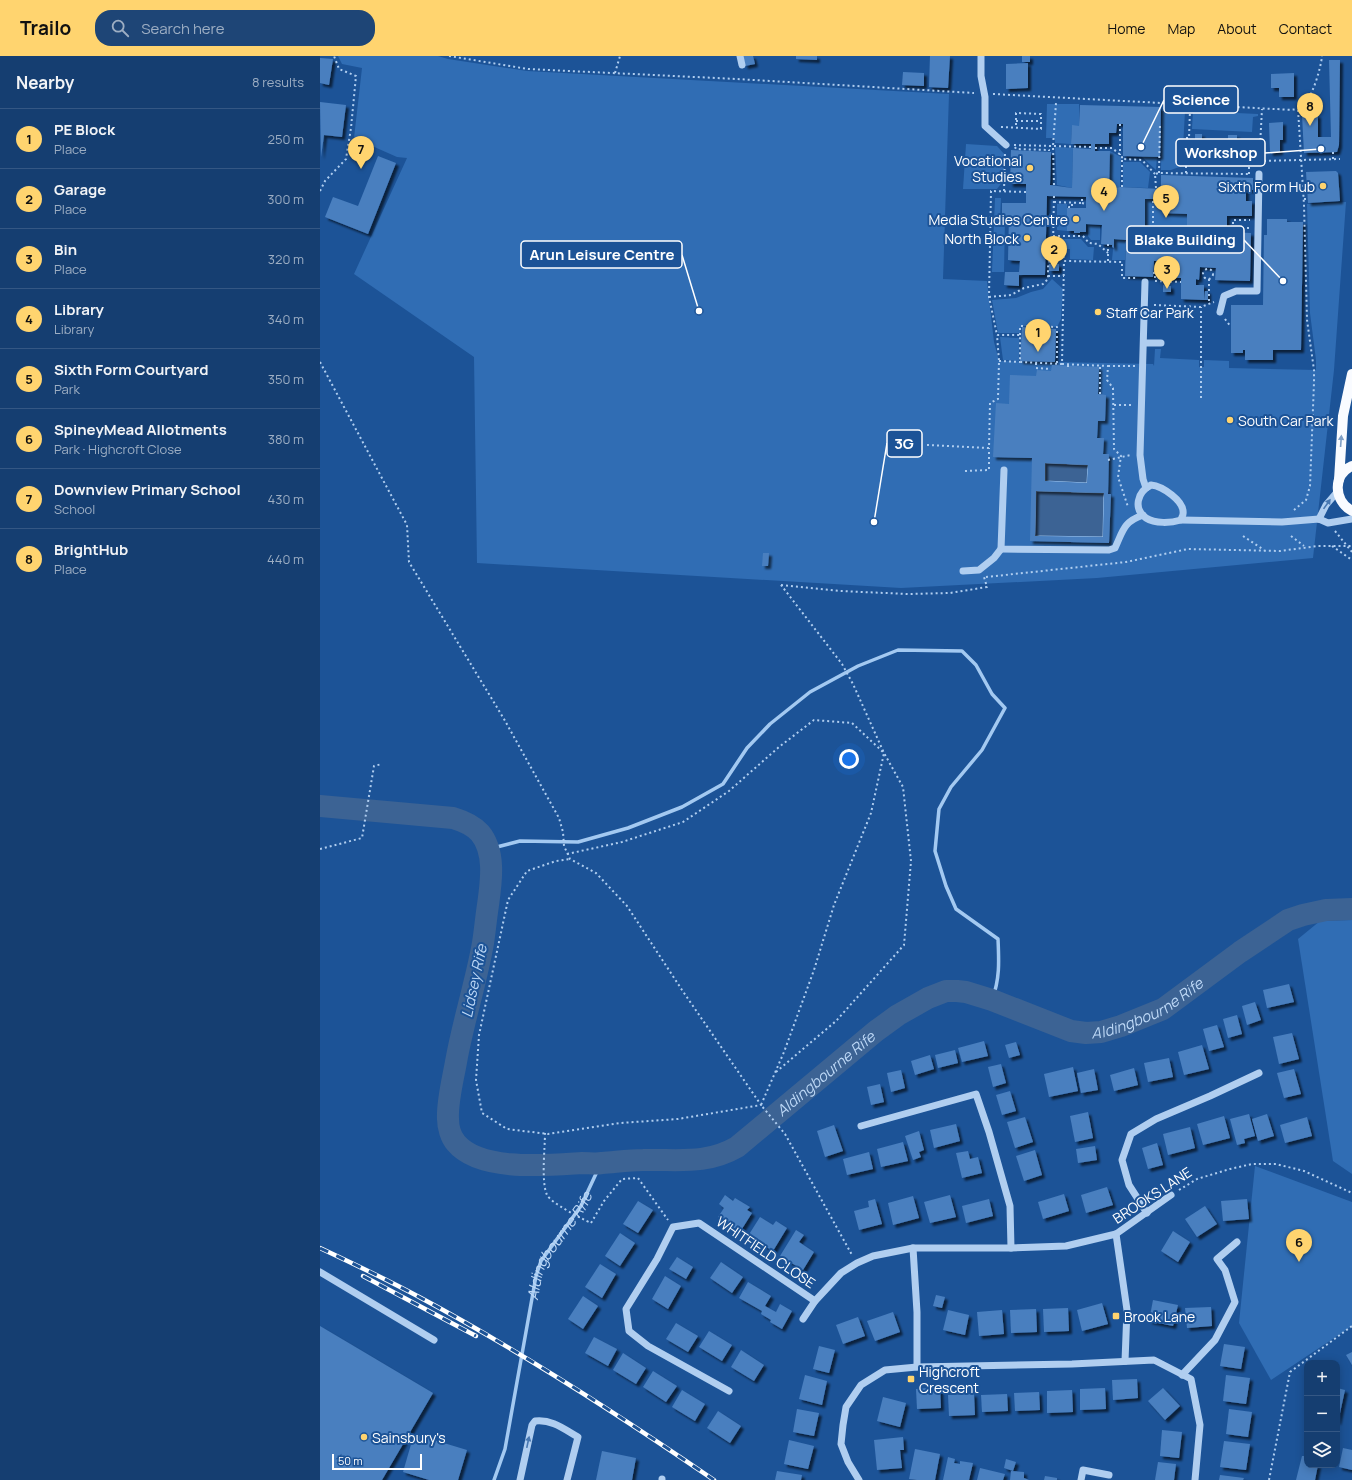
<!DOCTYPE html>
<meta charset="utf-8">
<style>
:root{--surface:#153e71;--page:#1e4576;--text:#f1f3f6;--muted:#9daec3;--line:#345784;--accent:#ffd46f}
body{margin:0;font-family:Manrope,sans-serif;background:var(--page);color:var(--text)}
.controls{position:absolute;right:12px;bottom:12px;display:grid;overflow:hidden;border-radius:8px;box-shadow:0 2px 10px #0003}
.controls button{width:36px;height:36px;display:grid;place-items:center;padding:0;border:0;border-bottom:1px solid var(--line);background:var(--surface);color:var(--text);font:20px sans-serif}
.scale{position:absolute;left:12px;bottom:10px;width:90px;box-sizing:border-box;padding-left:4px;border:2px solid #fff;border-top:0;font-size:11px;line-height:14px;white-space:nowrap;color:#fff;-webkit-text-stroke:3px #1c5397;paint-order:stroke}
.you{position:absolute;left:529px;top:703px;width:14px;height:14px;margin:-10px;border:3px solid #fff;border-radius:50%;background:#1a73e8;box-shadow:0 0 0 6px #1a73e833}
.badge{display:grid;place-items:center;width:26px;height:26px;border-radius:50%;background:var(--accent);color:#111;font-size:13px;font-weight:700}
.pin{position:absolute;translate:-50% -33px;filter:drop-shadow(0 1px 2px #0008)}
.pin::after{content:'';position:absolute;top:21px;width:14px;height:12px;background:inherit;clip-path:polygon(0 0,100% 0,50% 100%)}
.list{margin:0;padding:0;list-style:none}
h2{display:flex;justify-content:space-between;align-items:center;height:52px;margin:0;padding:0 16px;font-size:17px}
h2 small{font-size:13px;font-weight:400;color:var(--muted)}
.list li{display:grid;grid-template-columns:26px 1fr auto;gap:12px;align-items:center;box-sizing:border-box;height:60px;padding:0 16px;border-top:1px solid var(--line)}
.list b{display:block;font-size:15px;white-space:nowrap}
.list p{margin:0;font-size:13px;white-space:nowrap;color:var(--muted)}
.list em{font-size:13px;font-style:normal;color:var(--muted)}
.icon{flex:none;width:22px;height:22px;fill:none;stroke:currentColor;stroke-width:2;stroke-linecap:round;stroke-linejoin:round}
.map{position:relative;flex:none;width:1032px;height:1424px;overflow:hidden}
header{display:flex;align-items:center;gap:24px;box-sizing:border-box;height:56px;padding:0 20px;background:var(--accent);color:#111}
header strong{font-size:19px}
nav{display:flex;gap:22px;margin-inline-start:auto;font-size:14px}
.search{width:280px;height:36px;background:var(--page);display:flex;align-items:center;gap:10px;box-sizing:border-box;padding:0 14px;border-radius:16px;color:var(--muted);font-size:15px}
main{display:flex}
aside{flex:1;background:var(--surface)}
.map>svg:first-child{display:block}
.green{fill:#306db4}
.water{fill:#3c6394;stroke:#a3c9f1}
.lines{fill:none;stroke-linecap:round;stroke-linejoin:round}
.stream{stroke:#a3c9f1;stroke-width:3.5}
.river{stroke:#3c6394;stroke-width:22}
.building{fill:#497fbf;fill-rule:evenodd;filter:url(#shadow)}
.path{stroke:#b0cef0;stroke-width:2;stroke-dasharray:2 3;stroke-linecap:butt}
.minor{stroke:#b0cef0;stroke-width:7}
.major{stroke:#f9fbff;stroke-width:10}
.rail-casing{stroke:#fff;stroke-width:4.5}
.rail{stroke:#1c5397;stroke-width:3;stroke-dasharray:9;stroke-linecap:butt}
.oneway{fill:#7f9fc6}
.oneway2{fill:#4878b2}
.poi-dot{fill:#ffd46f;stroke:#1c5397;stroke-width:1.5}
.labels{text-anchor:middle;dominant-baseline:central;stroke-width:4;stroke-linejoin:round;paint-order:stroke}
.poi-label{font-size:14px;fill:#fff;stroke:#1c5397;text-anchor:start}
.street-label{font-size:14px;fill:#fff;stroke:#1c5397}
.water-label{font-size:15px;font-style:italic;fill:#bdd8f6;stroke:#1c5397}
.leader{fill:none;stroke:#fff;stroke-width:1.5}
.callout-dot{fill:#fff;stroke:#1c5397;stroke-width:1.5}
.callout{fill:#1c5397;stroke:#fff;stroke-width:1.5}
.callout-label{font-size:15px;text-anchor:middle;font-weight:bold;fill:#fff}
</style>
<header>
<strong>Trailo</strong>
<div class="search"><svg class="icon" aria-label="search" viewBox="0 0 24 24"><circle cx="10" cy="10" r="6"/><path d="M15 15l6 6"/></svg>Search here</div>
<nav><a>Home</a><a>Map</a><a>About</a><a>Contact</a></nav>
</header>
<main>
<aside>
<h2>Nearby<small>8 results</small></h2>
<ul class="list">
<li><span class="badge">1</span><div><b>PE Block</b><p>Place</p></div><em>250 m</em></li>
<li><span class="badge">2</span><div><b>Garage</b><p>Place</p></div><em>300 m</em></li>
<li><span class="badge">3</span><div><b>Bin</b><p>Place</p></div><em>320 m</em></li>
<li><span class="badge">4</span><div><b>Library</b><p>Library</p></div><em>340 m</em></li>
<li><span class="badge">5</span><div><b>Sixth Form Courtyard</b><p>Park</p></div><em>350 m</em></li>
<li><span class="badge">6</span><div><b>SpineyMead Allotments</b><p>Park · Highcroft Close</p></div><em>380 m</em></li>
<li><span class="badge">7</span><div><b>Downview Primary School</b><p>School</p></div><em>430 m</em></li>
<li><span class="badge">8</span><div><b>BrightHub</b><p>Place</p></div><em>440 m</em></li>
</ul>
</aside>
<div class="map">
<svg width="1032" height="1424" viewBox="0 0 1032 1424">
<defs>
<filter id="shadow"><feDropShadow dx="3" dy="3" stdDeviation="1" flood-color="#0009"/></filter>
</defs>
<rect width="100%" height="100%" fill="#1c5397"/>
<!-- green -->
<g class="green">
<path d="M18 0H118L128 3 207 15 629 38 623 223 667 225 674 286 679 305 833 308 834 310 835 293H841L840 302 879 304V311H884V304L909 305V312L996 314V304L990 257 987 148 1026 146 1014 314 993 502 777 522 581 532 157 507 154 301 34 218 87 102 77 101 34 82 42 12 22 8Z"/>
<path d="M727 48H759V70H752L751 88 735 87V82H726Z"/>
<path d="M842 54 865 55 862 110 851 114H841Z"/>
<path d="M873 55 938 58V60L933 61 932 76 872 73Z"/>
<path d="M646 88 677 90 685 99 683 125 677 133H643Z"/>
<path d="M735 91 753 92 752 132 737 129Z"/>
<path d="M790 95 801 101 800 131 789 133Z"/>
<path d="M821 100H837L836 114Z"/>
<path d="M803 106H820L830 116 828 132 803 131Z"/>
<path d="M675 142H681L680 163H685L684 216H672Z"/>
<path d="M825 143H842V157L867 158V174L825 173Z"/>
<path d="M737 148H747V175L737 174Z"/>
<path d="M768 169 780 170V184H771L768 180Z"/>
<path d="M735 183H761L768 191H774L773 204 750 203V193C743 193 737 191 735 183Z"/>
<path d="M794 183 806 184 805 204H792Z"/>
<path d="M732 223 743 233 741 263 737 271 701 270 700 277H678L672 244 696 242 711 236 723 233Z"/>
<path d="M680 281 699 282V305L683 304Z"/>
<path d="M1032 864V1118L1013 1105 978 883 1000 865Z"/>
<path d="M935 1110 1032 1146V1270L951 1324 919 1267Z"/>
</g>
<!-- water -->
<g class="water">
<path d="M725 407 768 409 767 427 725 425Z"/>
<path d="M716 435 784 437 783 481 715 480Z"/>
</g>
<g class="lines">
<!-- stream -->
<g class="stream">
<path d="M169 793 200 785 258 786 308 772 362 751 403 728 427 692 450 668 490 636 538 610 578 594 642 595 656 609 672 638 685 652 662 694 631 731 619 753 615 795 626 830 636 853 678 883C679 905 680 923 672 944"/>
<path id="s1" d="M174 1424 185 1393 216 1220 221 1205 261 1150 281 1107"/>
</g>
<!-- river -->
<path class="river" id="s2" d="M0 750 133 762C143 765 153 769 160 777 176 796 171 827 168 849 166 862 165 874 163 887 156 927 143 966 136 1006 133 1023 127 1046 128 1063 128 1071 131 1081 136 1087 160 1116 229 1109 262 1107 269 1107 275 1108 282 1107 296 1106 309 1104 323 1104 357 1103 386 1109 417 1091L556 975 578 959 608 942 626 935H637L646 936 672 944 751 975 766 977 781 976 801 970 843 953 920 896 968 864 983 859 1006 854 1032 853"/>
</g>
<!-- building -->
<g class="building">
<path d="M423 0H433L435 8 425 10Z"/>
<path d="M476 0H497V4L476 3Z"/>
<path d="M610 0H630L628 32 609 31Z"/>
<rect x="702" y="0" width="8" height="6"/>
<path d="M0 2 13 3 9 29 0 27Z"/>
<path d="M1009 4H1020L1019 89 1017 96 984 97 982 59H998V81H1011Z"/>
<path d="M708 7V32L686 33V8Z"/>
<path d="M583 16 604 17V30L582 29Z"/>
<path d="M974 17V41H959V32H951V18Z"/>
<path d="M0 46 26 49 22 81 4 79 1 101Z"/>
<path d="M760 49 841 51 840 101 803 100V68H797L796 77H789V88H775V95H790L789 133 800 131 841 133V119L933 122V134H926V145H932V160H907V176L931 177 930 225 895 224 896 212 880 211 879 224 876 223V229H884V244L861 243V222H838V215H853V207L839 206V205H834L833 221 805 220 806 184 794 183V192L792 191V189L781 188 782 169 766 168V176H760V177H754V175H747V152H766V141L727 140 725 219H699V230L684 229 685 216H699L700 205 688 204 689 160H682V147H706V128H690L691 94 731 96 730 129 752 132 753 92 771 93V88H751L752 69 759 70ZM825 143H842V157L867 158V174L825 173Z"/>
<path d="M963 66V84H960V96L950 97 949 67Z"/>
<rect x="875" y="78" width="7" height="6"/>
<path d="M908 79H917V90L908 89Z"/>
<path d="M58 100 76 107 48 178 5 161 13 141 38 150Z"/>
<path d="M1016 115 1018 117 1020 145 988 147 986 116Z"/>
<path d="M947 163H967V166H983L981 294H953V304H925V294H923V297H911V249H943L944 179H947Z"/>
<rect x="729" y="208" width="10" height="7"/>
<path d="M843 229 851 230V236H843Z"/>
<path d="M885 235H888V244H884Z"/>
<path d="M702 271 736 273 735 306 700 305Z"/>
<path d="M732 309 779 311 778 338 786 339 785 365H778L777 382H784L783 398H789L788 438H791L789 487 710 485 712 402 673 401 676 347 689 348 690 319 716 320 717 314 731 315ZM725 407 768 409 767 427 725 425ZM716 435 784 437 783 481 715 480Z"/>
<path d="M443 497H449L448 510H442Z"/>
<path d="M969 928 974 946 947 952 943 934Z"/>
<path d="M935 946 941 964 927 969 922 950Z"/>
<path d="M917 959 922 978 908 982 903 963Z"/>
<path d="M897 969 904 991 889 995 883 973Z"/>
<path d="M972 977 979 1003 959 1008 953 981Z"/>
<path d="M664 985 668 1000 642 1006 638 992Z"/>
<path d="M696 986 700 999 689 1002 685 989Z"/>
<path d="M882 989 889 1013 864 1019 858 996Z"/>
<path d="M635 994 638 1007 618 1012 615 999Z"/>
<path d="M610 999 614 1013 595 1019 591 1005Z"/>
<path d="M849 1002 853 1021 828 1026 824 1007Z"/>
<path d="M681 1008 686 1027 673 1031 668 1011Z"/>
<path d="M753 1011 758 1035 729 1041 724 1018Z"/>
<path d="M814 1012 818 1029 794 1035 790 1019Z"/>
<path d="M774 1013 778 1034 761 1037 757 1017Z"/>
<path d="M974 1013 981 1038 964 1042 957 1017Z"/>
<path d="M581 1014 585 1032 571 1036 567 1017Z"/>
<path d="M560 1028 564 1046 551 1049 547 1031Z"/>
<path d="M690 1035 696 1055 682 1059 676 1039Z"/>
<path d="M768 1056 773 1082 755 1086 750 1060Z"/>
<path d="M929 1058 935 1080 924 1083 925 1087 917 1089 910 1063Z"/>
<path d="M947 1058 954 1080 938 1085 932 1063Z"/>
<path d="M904 1060 910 1082 883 1089 877 1068Z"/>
<path d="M705 1061 713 1086 695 1092 687 1066Z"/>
<path d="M987 1061 992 1080 965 1087 960 1069Z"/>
<path d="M636 1068 640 1085 614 1092 610 1074Z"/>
<path d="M514 1069 523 1095 505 1101 497 1075Z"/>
<path d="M870 1071 875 1092 848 1099 843 1078Z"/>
<path d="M599 1075 604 1094 599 1096 601 1101 593 1104 585 1080Z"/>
<path d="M583 1086 588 1105 561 1111 557 1093Z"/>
<path d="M837 1087 843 1109 828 1113 822 1092Z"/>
<path d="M775 1090 777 1104 758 1107 756 1093Z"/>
<path d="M715 1094 722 1119 704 1125 696 1100Z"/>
<path d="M648 1095 650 1103 658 1101 662 1117 642 1122 636 1097Z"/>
<path d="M549 1096 553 1113 527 1119 523 1103Z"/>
<path d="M787 1131 793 1149 766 1157 761 1139Z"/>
<path d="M744 1138 749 1155 723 1163 718 1146Z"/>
<path d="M405 1139 413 1145 415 1142 430 1151 427 1154 432 1157 420 1176 398 1161 404 1152 399 1148Z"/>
<path d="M630 1139 636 1161 610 1167 604 1146Z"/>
<path d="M593 1140 599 1162 573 1169 568 1147Z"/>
<path d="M555 1143 562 1168 539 1174 534 1155 549 1151 548 1145Z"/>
<path d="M669 1143 673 1160 646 1167 642 1150Z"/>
<path d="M927 1143 929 1163 903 1165 901 1145Z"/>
<path d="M318 1145 333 1154 318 1177 303 1168Z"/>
<path d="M885 1150 897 1168 877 1181 865 1163Z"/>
<path d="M440 1161 453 1169 456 1165 467 1172 453 1195 428 1180Z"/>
<path d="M476 1174 484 1179 479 1186 494 1196 483 1214 460 1200Z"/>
<path d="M853 1175 870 1186 858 1206 841 1195Z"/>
<path d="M300 1177 315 1187 300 1210 285 1200Z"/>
<path d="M357 1201 373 1211 366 1223 349 1213Z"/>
<path d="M401 1206 423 1221 412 1237 390 1222Z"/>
<path d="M280 1208 296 1218 282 1242 265 1231Z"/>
<path d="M345 1220 361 1230 348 1253 332 1243Z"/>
<path d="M428 1226 451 1240 445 1250 456 1256 460 1248 472 1255 462 1273 450 1266 451 1264 441 1258 442 1255 419 1242Z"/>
<path d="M616 1239 625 1241 622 1252 613 1250Z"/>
<path d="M263 1240 278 1250 263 1273 248 1263Z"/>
<path d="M833 1244 858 1249 853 1270 829 1265Z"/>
<path d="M782 1247 788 1268 762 1275 757 1254Z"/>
<path d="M891 1251 892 1270 867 1272 865 1252Z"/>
<path d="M748 1252 749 1275 724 1276 723 1253Z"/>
<path d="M716 1253 717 1276 691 1277 690 1254Z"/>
<path d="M628 1254 649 1259 645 1279 623 1274Z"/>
<path d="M682 1254 684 1278 659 1280 657 1256Z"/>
<path d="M573 1256 580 1276 555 1285 547 1265Z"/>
<path d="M538 1261 545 1280 523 1288 516 1269Z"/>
<path d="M356 1267 378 1280 368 1296 346 1283Z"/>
<path d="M0 1270 113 1337 62 1424H0Z"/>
<path d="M389 1275 412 1289 402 1305 379 1291Z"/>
<path d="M274 1281 297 1293 288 1310 265 1297Z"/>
<path d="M904 1288 925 1291 921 1313 900 1310Z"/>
<path d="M499 1290 515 1294 509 1317 493 1313Z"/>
<path d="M421 1294 444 1309 434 1325 411 1311Z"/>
<path d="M1032 1296V1309L1026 1299Z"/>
<path d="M303 1297 326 1312 316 1328 293 1314Z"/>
<path d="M333 1315 357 1330 346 1346 323 1331Z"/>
<path d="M485 1319 507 1325 502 1349 479 1343Z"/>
<path d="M906 1319 930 1322 926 1348 903 1345Z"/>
<path d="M817 1323 818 1342 793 1344 792 1324Z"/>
<path d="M620 1331 621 1352 597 1353 596 1333Z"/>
<path d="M785 1332 786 1353 760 1354V1333Z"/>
<path d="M843 1332 860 1350 845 1364 828 1345Z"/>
<path d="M1017 1332 1025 1334 1018 1366H1017Z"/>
<path d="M362 1334 385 1348 375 1365 352 1351Z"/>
<path d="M752 1334 753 1356 727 1357V1335Z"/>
<path d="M719 1336 720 1354 695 1355 694 1337Z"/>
<path d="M654 1338 655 1359 629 1360 628 1339Z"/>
<path d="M687 1338 688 1355 662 1356 661 1339Z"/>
<path d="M563 1341 586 1347 580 1371 557 1365Z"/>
<path d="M477 1353 499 1357 494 1380 473 1376Z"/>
<path d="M909 1353 932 1356 928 1381 906 1378Z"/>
<path d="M398 1355 421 1370 410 1387 387 1372Z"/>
<path d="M842 1374 862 1376 859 1402 840 1400Z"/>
<path d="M94 1378 147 1394 138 1424H109L83 1416Z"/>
<path d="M583 1381 584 1394H580L582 1412 557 1414 554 1384Z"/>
<path d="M469 1384 494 1390 488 1413 464 1408Z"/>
<path d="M904 1385 930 1388 926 1414 900 1411Z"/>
<path d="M1023 1392 1032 1394V1414L1019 1411Z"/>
<path d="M595 1393 620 1398 615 1424H597L589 1423Z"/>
<path d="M986 1393 987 1409H998L995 1424H976L982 1400H985Z"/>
<path d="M282 1395 316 1402 312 1424H276Z"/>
<path d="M628 1401 635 1403 634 1407 640 1408V1405L653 1407 649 1424H623Z"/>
<path d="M686 1403 696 1406 693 1415 684 1412Z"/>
<path d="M838 1406 856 1408 854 1424H835Z"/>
<path d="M660 1412 685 1418 683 1424H657Z"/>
<path d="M457 1415 482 1419 481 1424H455Z"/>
<path d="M691 1415 704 1416V1422L709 1424H690Z"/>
<path d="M900 1419 924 1422 923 1424H899Z"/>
<path d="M725 1420 737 1422V1424H724Z"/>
</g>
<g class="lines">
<!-- path -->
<g class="path">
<path d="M129 0 208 13 417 23 654 37"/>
<path d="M295 17 300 0"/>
<path d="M673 38 954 53C961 53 974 55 980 52 991 47 1001 12 1002 0"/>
<path d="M696 65H721"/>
<path d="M800 68V99"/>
<path d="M681 71 721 73V58L696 57V72"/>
<path d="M694 89 771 91"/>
<path d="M695 91 696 93 729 94V95"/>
<path d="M775 92H792L802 100V103L822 104 835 118"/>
<path d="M1013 96V104"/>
<path d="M939 105 1020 103"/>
<path d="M939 109 942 53"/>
<path d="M839 117 840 68"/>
<path d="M866 117V82H869L870 54"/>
<path d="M929 118V92"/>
<path d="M734 129 733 90 736 47"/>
<path d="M802 131V103"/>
<path d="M836 132 835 118 839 117 929 118"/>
<path d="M0 135 5 125 26 103 31 72 36 20 19 13 14 0"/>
<path d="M684 135 685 97"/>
<path d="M706 136 671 135 669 241 677 279H700V306L742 308 744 205"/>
<path d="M734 140 733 189 743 197 744 205 802 206V222H817"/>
<path d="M984 143H988"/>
<path d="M734 146 762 147V141"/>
<path d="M762 147 766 148"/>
<path d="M749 152V151H752V147"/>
<path d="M825 172H867"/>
<path d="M833 172V143"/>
<path d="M929 172H913V164H930"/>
<path d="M733 180H763L769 187 778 188 788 197"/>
<path d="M788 205V188"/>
<circle cx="888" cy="218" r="5"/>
<path d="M833 217H835V223"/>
<path d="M835 217 836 210 839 211"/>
<path d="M728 220H744"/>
<path d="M889 223V247"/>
<path d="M835 225 861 226"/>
<path d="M669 241 691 239 704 232 723 228 728 223V211L733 189"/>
<path d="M834 249 881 251 894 246"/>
<path d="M905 263 911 271"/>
<path d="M700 279V270L737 271V307"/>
<path d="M679 305 700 306"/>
<path d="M0 306 87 469 89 506 184 663 239 762 243 776 244 790 250 803 276 817 307 850 362 934 441 1049 358 1063 300 1067 228 1078 187 1073 162 1057 156 1024 159 979 188 844 207 815 236 805 250 803"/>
<path d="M716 307V312L731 313"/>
<path d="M742 308 788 310 787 324 793 332 794 393 801 400 798 421 808 451"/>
<path d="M747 310H749V308"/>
<path d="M788 310H815"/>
<path d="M780 338V309"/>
<path d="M881 342V251"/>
<path d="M794 349H813"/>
<path d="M607 389 669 392 670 347 678 343 679 305 677 279"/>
<path d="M788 404 811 399"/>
<path d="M645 415 669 414V392"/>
<path d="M974 454 986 444 990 430 994 326V314L987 264 984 149 978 53"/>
<path d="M1015 475 1032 496"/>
<path d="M923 480 944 494"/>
<path d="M971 480 984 490"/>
<path d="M1012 490 1032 504"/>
<path d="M666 521 806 506 868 493 960 495 998 490H1032"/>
<path d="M461 529 520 535 588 538 630 537 667 531 664 521"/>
<path d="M0 793 42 782 54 710 62 708"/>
<path d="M247 798 302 786 363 766 409 735 459 691 494 664 532 667 564 697 551 757 514 849 494 914 464 996 441 1049 465 1078 532 1199"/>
<path d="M456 1016 516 965 584 889 591 805 583 731 564 697 533 628 522 608 461 529"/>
<path d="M225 1077C225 1092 221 1126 227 1139 231 1147 262 1163 271 1167L284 1145 302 1123 318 1122 348 1164"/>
<path d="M859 1134 877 1123 910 1113 932 1108H956L984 1115 1032 1137"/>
<path d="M949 1424 970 1316 1032 1270"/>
</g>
<!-- minor -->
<g class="minor">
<path d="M420 0 422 9"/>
<path d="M661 0V20L665 41V70L686 89"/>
<path d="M825 226 820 399 823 423 826 432"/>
<path d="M900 256 904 240 916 235H937L939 118"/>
<path d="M824 287H841"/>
<path d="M684 414 681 493 789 494 795 492C803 475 803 466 823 459"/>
<path d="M831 429C842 430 865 445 863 458 863 460 861 462 861 464 851 467 835 468 826 462 813 453 817 436 831 429Z"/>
<path d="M999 463 1006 449 1018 435"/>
<path d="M861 464 962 466 999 463 1008 467 1032 463"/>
<path d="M643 515 659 514 674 502 681 493"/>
<path d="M541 1070 656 1038 669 1076 690 1150 691 1192"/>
<path d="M827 1157 809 1129 802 1104 811 1078 836 1063 890 1040 939 1017"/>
<path d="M796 1178 807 1254 805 1305"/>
<path d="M593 1192 597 1256V1311"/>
<path d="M0 1216 114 1284"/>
<path d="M483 1263 495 1245 521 1217 537 1207 553 1200 593 1192H691L746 1190 796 1178 851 1139"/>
<path d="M862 1319 895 1284 915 1246 905 1214 897 1203 917 1186"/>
<path d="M409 1335 328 1290 309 1275 306 1253 337 1203 353 1171 379 1167 495 1245"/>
<path d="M200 1424 212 1369 215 1365C232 1363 244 1373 258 1381L247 1424"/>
<path d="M342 1424V1423"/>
<path d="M539 1424 528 1406 521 1388 523 1369 526 1351 541 1329 565 1314 597 1311 752 1308 834 1304 871 1323 880 1369 875 1424"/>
<path d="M761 1424 763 1414 789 1419"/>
</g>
<!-- major -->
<g class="major">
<path d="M1032 410C1012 419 1014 445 1032 455"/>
<path d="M1019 424 1023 360 1032 318"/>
</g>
<!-- rail casing -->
<g class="rail-casing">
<g id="rail">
<path d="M0 1192C34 1208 68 1224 101 1242 202 1296 299 1359 394 1424"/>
<path d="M43 1220 156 1280"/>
</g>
</g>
<!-- rail -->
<use href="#rail" class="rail"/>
</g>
<!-- one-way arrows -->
<defs><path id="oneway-solid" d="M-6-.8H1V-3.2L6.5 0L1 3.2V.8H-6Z"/></defs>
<use class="oneway" href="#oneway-solid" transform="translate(1021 385) rotate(-86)"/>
<g class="oneway2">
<use href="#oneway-solid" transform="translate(1007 448) rotate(-55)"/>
<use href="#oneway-solid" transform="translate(208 1386) rotate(-78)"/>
</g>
<!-- markers -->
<g class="poi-dot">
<circle cx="710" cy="112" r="4"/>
<circle cx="1003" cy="130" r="4"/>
<circle cx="756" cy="163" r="4"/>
<circle cx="707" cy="182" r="4"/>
<circle cx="778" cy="256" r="4"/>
<circle cx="910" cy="364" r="4"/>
<rect x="792" y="1256" width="8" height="8" rx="2"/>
<rect x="587" y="1319" width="8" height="8" rx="2"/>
<circle cx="44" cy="1381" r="4"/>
</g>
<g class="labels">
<!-- poi labels -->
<g class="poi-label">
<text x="702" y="104" text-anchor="end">Vocational<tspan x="702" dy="16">Studies</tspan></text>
<text x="995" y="130" text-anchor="end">Sixth Form Hub</text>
<text x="748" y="163" text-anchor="end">Media Studies Centre</text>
<text x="699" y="182" text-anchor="end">North Block</text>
<text x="786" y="256">Staff Car Park</text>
<text x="918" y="364">South Car Park</text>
<text x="804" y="1260">Brook Lane</text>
<text x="599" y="1315">Highcroft<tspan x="599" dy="16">Crescent</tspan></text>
<text x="52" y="1381">Sainsbury's</text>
</g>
<!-- street labels -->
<g class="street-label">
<text transform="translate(832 1139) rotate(-33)">BROOKS LANE</text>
<text transform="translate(446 1196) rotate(34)">WHITFIELD CLOSE</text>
</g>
<!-- water labels -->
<g class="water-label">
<text transform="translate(154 925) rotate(-78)">Lidsey Rife</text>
<text stroke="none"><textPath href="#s2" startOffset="1248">Aldingbourne Rife</textPath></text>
<text stroke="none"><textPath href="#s2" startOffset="887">Aldingbourne Rife</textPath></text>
<text stroke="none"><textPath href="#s1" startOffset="246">Aldingbourne Rife</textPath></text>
</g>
</g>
<!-- callouts -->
<path class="leader" d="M821 91L844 44M1001 93L945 97M963 225L924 184M379 255L362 199M554 466L567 387"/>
<g class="callout-dot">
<circle cx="821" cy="91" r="4"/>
<circle cx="1001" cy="93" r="4"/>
<circle cx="963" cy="225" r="4"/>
<circle cx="379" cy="255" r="4"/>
<circle cx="554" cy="466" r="4"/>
</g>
<g class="callout">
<rect x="844" y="30" width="74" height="27" rx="4"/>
<rect x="856" y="83" width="89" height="27" rx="4"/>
<rect x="807" y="170" width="117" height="27" rx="4"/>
<rect x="201" y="185" width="161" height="27" rx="4"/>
<rect x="567" y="374" width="35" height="27" rx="4"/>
</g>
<g class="callout-label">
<text x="881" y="49">Science</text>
<text x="901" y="102">Workshop</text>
<text x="865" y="189">Blake Building</text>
<text x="282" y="204">Arun Leisure Centre</text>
<text x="584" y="393">3G</text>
</g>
</svg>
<div class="controls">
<button>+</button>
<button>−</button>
<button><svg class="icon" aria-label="layers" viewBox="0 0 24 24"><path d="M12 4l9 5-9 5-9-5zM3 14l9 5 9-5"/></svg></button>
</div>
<div class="scale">50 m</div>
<div class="you"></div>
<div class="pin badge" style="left:718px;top:296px">1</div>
<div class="pin badge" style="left:734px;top:213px">2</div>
<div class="pin badge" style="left:847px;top:233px">3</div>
<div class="pin badge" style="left:784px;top:155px">4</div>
<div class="pin badge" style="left:846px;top:162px">5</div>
<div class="pin badge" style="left:979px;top:1206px">6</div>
<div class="pin badge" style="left:41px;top:113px">7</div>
<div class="pin badge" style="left:990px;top:70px">8</div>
</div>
</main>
